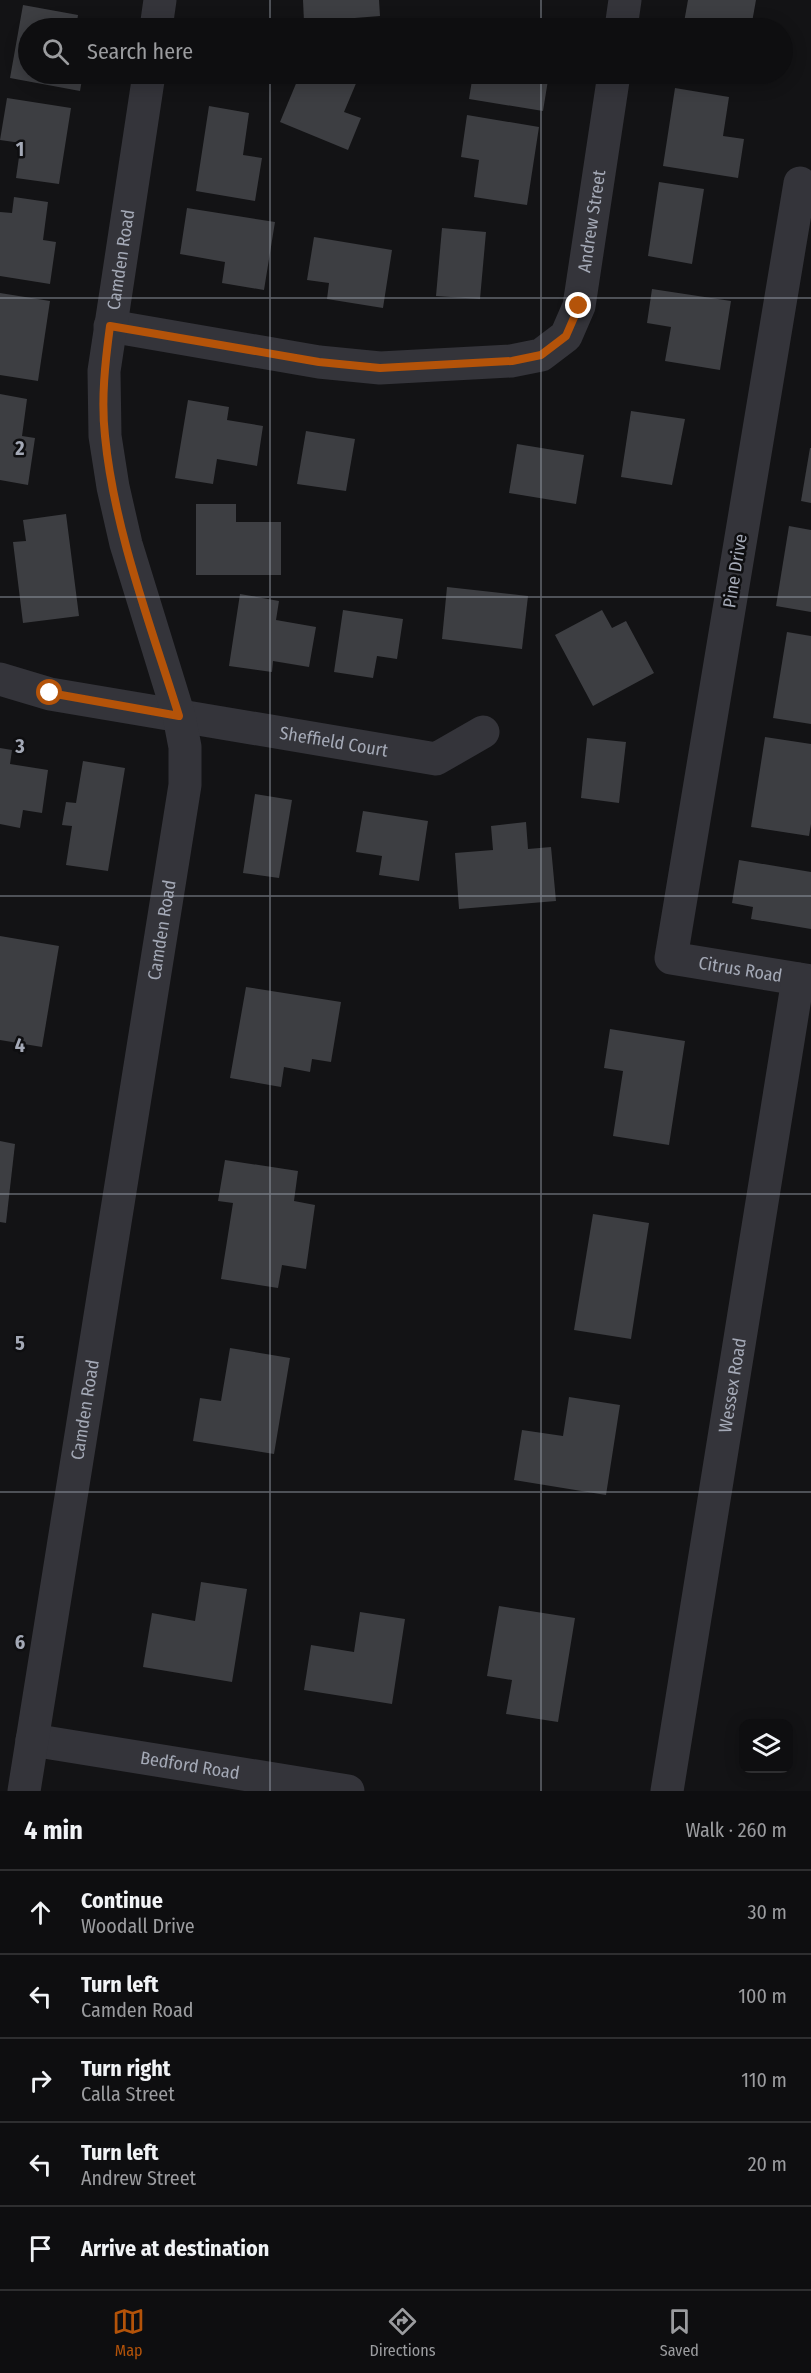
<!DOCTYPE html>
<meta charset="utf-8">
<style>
:root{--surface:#0e0e10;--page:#171719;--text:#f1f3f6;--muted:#9b9c9f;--line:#2e2e30;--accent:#b45309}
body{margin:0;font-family:"Fira Sans Condensed",sans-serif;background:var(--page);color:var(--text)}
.controls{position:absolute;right:18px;bottom:18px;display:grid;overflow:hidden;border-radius:12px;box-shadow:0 3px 15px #0003}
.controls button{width:54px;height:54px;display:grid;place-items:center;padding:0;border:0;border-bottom:2px solid var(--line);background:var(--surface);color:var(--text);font:30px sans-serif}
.stop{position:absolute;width:18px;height:18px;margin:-14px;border:4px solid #b45309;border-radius:50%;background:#fff}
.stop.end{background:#b45309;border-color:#fff;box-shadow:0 2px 6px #0008}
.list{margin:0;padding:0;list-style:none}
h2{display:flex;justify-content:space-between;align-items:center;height:78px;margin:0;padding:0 24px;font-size:26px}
h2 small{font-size:20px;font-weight:400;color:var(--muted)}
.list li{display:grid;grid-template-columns:39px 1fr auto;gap:18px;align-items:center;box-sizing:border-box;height:84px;padding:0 24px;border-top:2px solid var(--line)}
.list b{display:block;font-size:22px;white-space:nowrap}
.list p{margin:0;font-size:20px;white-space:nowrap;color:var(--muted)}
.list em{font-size:20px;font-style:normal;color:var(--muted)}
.icon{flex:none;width:33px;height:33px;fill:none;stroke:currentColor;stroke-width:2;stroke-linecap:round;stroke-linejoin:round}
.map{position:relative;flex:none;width:811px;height:1791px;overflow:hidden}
.search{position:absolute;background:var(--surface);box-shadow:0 3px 15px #0003;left:18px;right:18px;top:18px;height:66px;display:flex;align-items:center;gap:15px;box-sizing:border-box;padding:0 21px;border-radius:33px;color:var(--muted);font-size:22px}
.sheet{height:498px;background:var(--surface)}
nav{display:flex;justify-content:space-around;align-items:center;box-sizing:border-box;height:84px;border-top:2px solid var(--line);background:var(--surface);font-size:16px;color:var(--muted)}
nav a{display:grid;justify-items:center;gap:3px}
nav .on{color:var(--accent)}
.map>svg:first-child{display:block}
.building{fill:#3d3e42}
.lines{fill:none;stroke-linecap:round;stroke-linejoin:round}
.minor{stroke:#34343a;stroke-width:33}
.route{stroke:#b45309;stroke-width:8}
.grid{fill:none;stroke:#a4a9b6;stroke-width:1.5;stroke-opacity:0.55}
.labels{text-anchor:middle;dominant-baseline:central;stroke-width:5;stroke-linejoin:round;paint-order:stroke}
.street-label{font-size:18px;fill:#a4a9b6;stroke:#0e0e10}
.grid-label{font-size:20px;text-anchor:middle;font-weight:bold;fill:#a4a9b6;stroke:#0e0e10;stroke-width:5;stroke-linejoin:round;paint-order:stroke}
</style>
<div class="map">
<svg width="811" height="1791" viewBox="0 0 811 1791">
<rect width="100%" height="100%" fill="#131315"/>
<!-- building -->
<g class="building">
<path d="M303 0H379L380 16 304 22Z"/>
<path d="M688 0H756L751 28H683Z"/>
<path d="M23 5 78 15 76 28H28V74H83L80 91 10 78Z"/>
<path d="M458 24 479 27V28H458Z"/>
<path d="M300 74H360L344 112 361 118 348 150 280 122Z"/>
<path d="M473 74H549L543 111 469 99Z"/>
<path d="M705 74H743L742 81Z"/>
<path d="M675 88 729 97 723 136 744 139 738 178 663 166Z"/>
<path d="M7 98 71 108 59 184 16 178 21 143 0 140Z"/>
<path d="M209 106 249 113 243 155 262 158 255 201 196 191Z"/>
<path d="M467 115 539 127 527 205 474 197 479 160 461 157Z"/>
<path d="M659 182 704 189 692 264 648 256Z"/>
<path d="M14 197 48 202 43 240 56 242 50 284 0 276V212L12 213Z"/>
<path d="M187 208 275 222 264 290 222 283 225 262 180 254Z"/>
<path d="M442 228 486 232 480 299 436 296Z"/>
<path d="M314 237 392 250 383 308 327 299 329 283 307 280Z"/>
<path d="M652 289 731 301 720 370 665 361 671 327 647 323Z"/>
<path d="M0 293 50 301 38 381 0 375Z"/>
<path d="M0 394 27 399 22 436 35 438 28 485 0 480Z"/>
<path d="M188 400 229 407 227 420 263 426 257 466 217 459 213 484 175 478Z"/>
<path d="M631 411 685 419 672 485 621 477Z"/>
<path d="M306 431 355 439 346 491 297 484Z"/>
<path d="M517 444 584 455 576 504 509 493Z"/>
<path d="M810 448H811V503L801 501Z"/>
<path d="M196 504H236V522H281V575H196Z"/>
<path d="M66 514 79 616 23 623 13 542 26 541 23 520Z"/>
<path d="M789 526 811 530V612L776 606Z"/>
<path d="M447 587 528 596 522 649 442 639Z"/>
<path d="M240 594 279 601 276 620 316 627 309 667 273 661 272 672 229 666Z"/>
<path d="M343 610 403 619 397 659 377 656 373 678 334 672Z"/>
<path d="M602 610 612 628 626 621 654 673 593 706 555 635Z"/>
<path d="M787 632 811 636V724L773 718Z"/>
<path d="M765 737 811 744V824L809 836 751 827Z"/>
<path d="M587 738 626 742 619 803 581 798Z"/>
<path d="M0 748 12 750 10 764 48 770 42 813 23 810 20 828 0 824Z"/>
<path d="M83 761 125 768 108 871 66 865 72 826 62 825 66 802 76 803Z"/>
<path d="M255 794 292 800 279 878 243 873Z"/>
<path d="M363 811 428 821 419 881 379 875 382 856 356 852Z"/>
<path d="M526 822 528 849 551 847 556 901 459 909 455 853 493 850 491 826Z"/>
<path d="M739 860 811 872V929L751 919 753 907 732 903Z"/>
<path d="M0 936 59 946 42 1047 0 1040Z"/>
<path d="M246 987 341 1002 331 1062 312 1059 310 1072 284 1067 281 1087 230 1078Z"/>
<path d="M610 1029 685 1041 669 1145 613 1136 623 1071 604 1068Z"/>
<path d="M0 1141 15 1144 6 1223 0 1222Z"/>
<path d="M225 1160 298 1171 294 1201 315 1205 306 1269 282 1265 278 1288 221 1279 233 1203 218 1201Z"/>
<path d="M593 1214 649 1223 631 1339 574 1330Z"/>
<path d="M230 1348 290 1358 274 1454 193 1441 200 1398 221 1401Z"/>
<path d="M569 1397 620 1405 606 1495 514 1480 522 1430 563 1436Z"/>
<path d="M201 1582 247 1589 232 1682 143 1667 152 1613 195 1621Z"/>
<path d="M499 1606 575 1618 558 1722 506 1714 512 1680 487 1676Z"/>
<path d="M360 1612 405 1619 392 1704 304 1690 311 1645 354 1652Z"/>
</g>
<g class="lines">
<!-- minor -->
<g class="minor">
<path d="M156 28 160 0"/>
<path d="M621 28 625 0"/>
<path id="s1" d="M800 183 671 958 811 981"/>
<path id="s2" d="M110 326 319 362 380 368 511 361 541 355 566 336 579 306 614 74"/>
<path id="s3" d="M0 679 50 694 436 759 483 732"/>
<path id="s4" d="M32 1740 348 1791"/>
<path id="s5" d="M24 1791 185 785V747L179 716 126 544 113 487 105 436 104 371 149 74"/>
<path id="s6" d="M667 1791 798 979"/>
</g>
</g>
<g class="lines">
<!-- route -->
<path class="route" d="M50 693 179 716C151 626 114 530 105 436 101 400 105 363 110 326L319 362 380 368 512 361 541 355 566 336 579 306"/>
</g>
<!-- grid -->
<path class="grid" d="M270 0V28M541 0V28M270 74V1791M541 74V1791M0 298H811M0 597H811M0 896H811M0 1194H811M0 1492H811"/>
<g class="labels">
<!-- street labels -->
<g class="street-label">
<text stroke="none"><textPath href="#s2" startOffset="585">Andrew Street</textPath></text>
<text stroke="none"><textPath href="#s5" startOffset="1556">Camden Road</textPath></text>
<text transform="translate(735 571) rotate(-81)">Pine Drive</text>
<text stroke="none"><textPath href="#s3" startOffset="340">Sheffield Court</textPath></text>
<text stroke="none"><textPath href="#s5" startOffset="872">Camden Road</textPath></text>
<text stroke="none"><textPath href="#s1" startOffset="856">Citrus Road</textPath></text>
<text stroke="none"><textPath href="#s6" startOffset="411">Wessex Road</textPath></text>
<text stroke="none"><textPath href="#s5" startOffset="386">Camden Road</textPath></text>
<text stroke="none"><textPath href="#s4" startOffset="160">Bedford Road</textPath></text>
</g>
</g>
<g class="grid-label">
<text x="20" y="156">1</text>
<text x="20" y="455">2</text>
<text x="20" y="753">3</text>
<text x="20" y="1052">4</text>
<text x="20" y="1350">5</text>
<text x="20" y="1649">6</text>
</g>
</svg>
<div class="controls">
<button><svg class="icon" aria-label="layers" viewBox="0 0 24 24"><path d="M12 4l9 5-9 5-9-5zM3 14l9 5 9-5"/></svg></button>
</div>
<div class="stop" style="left:50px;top:693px"></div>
<div class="stop end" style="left:579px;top:306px"></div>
<div class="search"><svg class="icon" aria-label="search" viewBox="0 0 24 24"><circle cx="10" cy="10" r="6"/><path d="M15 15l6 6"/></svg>Search here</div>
</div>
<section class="sheet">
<h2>4 min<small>Walk · 260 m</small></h2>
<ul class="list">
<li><svg class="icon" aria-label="ahead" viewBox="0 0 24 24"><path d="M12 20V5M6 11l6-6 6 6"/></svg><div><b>Continue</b><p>Woodall Drive</p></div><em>30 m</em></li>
<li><svg class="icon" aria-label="left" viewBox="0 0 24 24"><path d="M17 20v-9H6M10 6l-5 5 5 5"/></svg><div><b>Turn left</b><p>Camden Road</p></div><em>100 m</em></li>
<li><svg class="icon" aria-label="right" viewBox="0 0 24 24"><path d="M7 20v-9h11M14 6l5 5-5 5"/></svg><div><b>Turn right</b><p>Calla Street</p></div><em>110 m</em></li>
<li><svg class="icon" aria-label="left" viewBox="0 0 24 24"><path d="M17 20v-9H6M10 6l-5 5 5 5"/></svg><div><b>Turn left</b><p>Andrew Street</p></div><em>20 m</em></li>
<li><svg class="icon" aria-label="arrive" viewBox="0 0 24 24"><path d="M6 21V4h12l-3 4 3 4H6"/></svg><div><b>Arrive at destination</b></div></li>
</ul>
</section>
<nav>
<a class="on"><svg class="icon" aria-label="map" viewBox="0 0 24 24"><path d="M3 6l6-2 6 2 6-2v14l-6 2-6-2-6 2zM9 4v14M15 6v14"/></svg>Map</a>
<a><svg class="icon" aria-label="directions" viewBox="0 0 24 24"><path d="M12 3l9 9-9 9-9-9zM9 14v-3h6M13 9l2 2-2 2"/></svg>Directions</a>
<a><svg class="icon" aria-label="saved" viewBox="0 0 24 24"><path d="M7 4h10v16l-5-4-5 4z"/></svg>Saved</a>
</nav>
